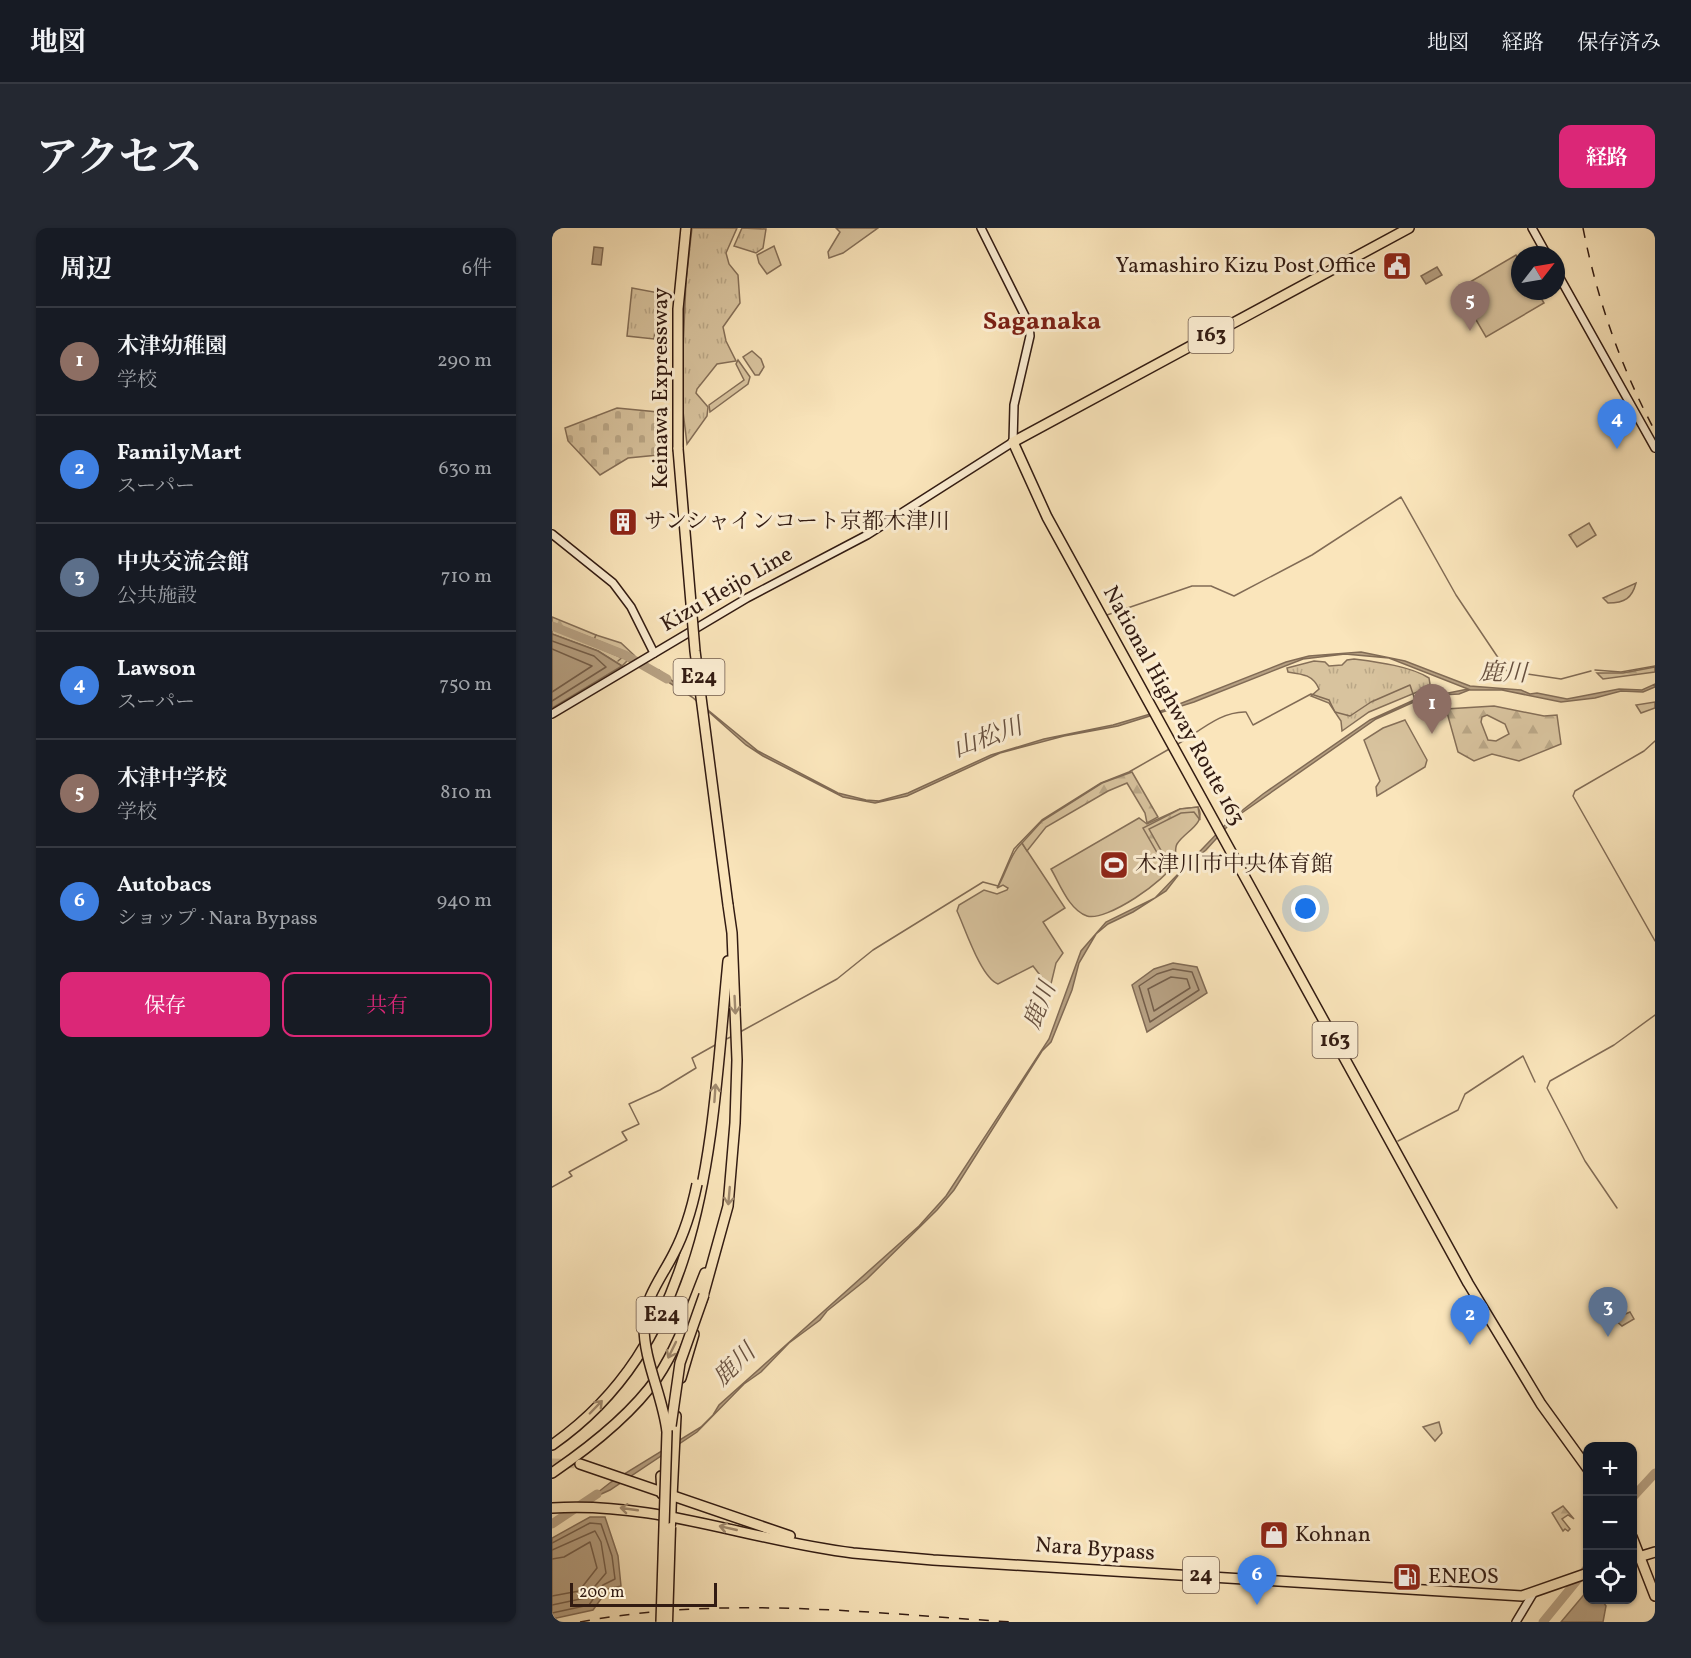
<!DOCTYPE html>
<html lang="ja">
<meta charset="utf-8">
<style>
:root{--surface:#171b24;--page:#242831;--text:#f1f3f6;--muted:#9ea1a6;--line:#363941;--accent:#db2777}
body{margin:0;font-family:Vollkorn,"Noto Serif JP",serif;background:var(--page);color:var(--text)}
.controls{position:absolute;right:18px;bottom:18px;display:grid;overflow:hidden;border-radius:12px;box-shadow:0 2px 4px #0004}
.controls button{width:54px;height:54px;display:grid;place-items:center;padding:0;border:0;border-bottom:2px solid var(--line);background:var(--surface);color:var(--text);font:30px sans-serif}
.compass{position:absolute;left:959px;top:18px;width:54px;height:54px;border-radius:50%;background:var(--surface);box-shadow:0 2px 4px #0004;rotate:59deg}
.scale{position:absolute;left:18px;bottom:15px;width:147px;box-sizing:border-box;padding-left:6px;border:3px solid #321b12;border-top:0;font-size:16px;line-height:21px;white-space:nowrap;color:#321b12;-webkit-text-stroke:4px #fceed3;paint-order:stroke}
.you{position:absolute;left:754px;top:681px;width:21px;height:21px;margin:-15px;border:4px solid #fff;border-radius:50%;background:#1a73e8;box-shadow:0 0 0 9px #1a73e833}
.badge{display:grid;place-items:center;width:39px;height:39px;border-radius:50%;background:var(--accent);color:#fff;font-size:20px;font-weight:700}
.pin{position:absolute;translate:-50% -50px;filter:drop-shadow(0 2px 3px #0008)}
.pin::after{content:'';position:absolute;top:32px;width:21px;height:18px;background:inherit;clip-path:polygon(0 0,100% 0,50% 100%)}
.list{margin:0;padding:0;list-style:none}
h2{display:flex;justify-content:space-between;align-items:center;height:78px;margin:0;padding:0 24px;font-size:26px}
h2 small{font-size:20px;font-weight:400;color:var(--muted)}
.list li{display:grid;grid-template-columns:39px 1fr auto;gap:18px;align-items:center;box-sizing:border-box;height:108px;padding:0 24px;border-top:2px solid var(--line)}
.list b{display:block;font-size:22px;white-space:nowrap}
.list p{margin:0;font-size:20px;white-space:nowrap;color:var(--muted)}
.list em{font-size:20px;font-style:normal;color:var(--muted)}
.actions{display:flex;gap:12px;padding:18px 24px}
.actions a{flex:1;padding:14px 0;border:2px solid var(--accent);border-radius:12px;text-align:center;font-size:21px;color:var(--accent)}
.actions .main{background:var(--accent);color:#fff}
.icon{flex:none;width:33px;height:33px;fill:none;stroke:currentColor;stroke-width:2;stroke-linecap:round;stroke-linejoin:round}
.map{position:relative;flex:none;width:1103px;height:1394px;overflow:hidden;border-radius:12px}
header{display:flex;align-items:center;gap:36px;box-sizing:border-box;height:84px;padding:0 30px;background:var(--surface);border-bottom:2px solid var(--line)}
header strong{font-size:28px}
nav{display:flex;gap:33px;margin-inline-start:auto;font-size:21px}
.intro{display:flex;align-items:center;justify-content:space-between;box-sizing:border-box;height:144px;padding:0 36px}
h1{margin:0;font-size:42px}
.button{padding:15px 27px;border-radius:12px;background:var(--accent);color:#fff;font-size:21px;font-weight:700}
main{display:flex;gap:36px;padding:0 36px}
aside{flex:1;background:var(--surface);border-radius:12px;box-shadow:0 2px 4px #0004}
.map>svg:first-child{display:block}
.green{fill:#d8c39e;stroke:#856f58;stroke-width:1.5}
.forest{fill:url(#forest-firs);stroke:#856f58;stroke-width:1.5;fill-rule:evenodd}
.cemetery{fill:url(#cemetery-stones);stroke:#856f58;stroke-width:1.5}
.park{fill:url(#park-tufts);stroke:#856f58;stroke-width:1.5}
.water{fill:#b6a082;stroke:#816b55;stroke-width:1.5}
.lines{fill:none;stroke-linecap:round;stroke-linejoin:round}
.shore{stroke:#745e4a;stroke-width:1.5}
.stream{stroke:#816b55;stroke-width:1.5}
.river{stroke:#b6a082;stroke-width:9}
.highway-tunnel{stroke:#d2bd99;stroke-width:9;stroke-dasharray:9 4.5;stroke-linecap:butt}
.secondary-casing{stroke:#321b12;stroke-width:10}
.primary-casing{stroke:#321b12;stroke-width:11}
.highway-casing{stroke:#321b12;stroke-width:12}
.secondary{stroke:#fceed3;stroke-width:7}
.primary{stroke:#fae5bb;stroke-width:8}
.highway{stroke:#fae5bb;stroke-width:9}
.rail{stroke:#321b12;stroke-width:1.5;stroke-dasharray:10 10;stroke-linecap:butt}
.primary-bridge-casing{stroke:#321b12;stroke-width:11;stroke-linecap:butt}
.highway-bridge-casing{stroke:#321b12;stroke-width:12;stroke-linecap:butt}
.primary-bridge{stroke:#fae5bb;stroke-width:8}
.highway-bridge{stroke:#fae5bb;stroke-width:9}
.oneway{stroke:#a08a6f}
.labels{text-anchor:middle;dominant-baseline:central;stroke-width:6;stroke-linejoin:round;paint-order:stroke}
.shield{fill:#fceed3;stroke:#6f5a4c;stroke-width:1.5}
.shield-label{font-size:21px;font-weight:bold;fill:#321b12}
.poi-label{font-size:22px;fill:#321b12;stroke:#fceed3;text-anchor:start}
.street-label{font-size:22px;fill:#321b12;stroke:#fceed3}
.water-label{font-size:24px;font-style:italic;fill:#67503f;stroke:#fceed3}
.quarter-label{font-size:26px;font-weight:bold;fill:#7a1f14;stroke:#fceed3}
</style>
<header>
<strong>地図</strong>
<nav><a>地図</a><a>経路</a><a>保存済み</a></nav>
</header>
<div class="intro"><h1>アクセス</h1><a class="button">経路</a></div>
<main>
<aside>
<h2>周辺<small>6件</small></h2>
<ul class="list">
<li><span class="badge" style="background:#8d6e63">1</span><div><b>木津幼稚園</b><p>学校</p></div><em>290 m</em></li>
<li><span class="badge" style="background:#3f7fe0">2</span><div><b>FamilyMart</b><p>スーパー</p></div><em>630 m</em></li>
<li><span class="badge" style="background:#5c6f8a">3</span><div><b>中央交流会館</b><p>公共施設</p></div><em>710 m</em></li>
<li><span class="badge" style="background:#3f7fe0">4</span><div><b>Lawson</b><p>スーパー</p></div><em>750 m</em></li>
<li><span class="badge" style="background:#8d6e63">5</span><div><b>木津中学校</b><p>学校</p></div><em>810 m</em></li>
<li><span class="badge" style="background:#3f7fe0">6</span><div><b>Autobacs</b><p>ショップ · Nara Bypass</p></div><em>940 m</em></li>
</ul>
<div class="actions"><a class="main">保存</a><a>共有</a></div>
</aside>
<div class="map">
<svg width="1103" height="1394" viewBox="0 0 1103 1394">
<defs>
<pattern id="forest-firs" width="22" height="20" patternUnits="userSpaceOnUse" patternTransform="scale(1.5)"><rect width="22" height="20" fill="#d8c39e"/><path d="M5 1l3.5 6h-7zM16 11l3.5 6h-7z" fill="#baa787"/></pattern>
<pattern id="cemetery-stones" width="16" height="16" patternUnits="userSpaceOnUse" patternTransform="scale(1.5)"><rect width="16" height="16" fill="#d8c39e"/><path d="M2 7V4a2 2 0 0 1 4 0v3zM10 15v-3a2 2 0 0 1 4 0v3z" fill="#baa787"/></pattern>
<pattern id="park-tufts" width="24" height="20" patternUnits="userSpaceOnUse" patternTransform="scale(1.5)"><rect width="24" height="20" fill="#d8c39e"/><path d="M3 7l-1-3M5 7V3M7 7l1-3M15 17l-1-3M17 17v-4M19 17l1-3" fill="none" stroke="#baa787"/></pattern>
</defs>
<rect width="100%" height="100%" fill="#fae5bb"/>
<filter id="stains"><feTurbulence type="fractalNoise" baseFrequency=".00333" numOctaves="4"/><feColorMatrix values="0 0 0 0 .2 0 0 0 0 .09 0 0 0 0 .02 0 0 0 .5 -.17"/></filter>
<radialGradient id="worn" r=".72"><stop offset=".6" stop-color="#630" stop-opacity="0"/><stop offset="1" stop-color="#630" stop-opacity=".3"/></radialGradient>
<!-- green -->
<g class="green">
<path d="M284 0H326L291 25 277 30 276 24 288 4Z"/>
<path d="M222 18 229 37 215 46 207 35 205 27Z"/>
<path d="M964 27 968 34V63H985L992 75 934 109 906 61Z"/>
<path d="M200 123 209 131 212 139 207 147H203L191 129Z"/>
<path d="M186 132 198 149 196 156 158 184 157 177 192 152 184 136Z"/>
<path d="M0 400 68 429 77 431 70 438 46 423 0 406Z"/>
<path d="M44 407 69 415 83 428 42 411Z"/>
<path d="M853 492 875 532 873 539 825 568 824 559 828 553 812 512 831 500Z"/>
<path d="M646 579C655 596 633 603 625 616 622 621 625 628 623 634 615 652 554 694 535 688 517 682 508 656 499 641L587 590 595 596 628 581Z"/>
<path d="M470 615 513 680 491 694 511 725 504 735 498 760 481 738 446 756C429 750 413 700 405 683L407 677 432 662 445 666 455 662 456 660 451 657 445 660C454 647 457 627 470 615Z"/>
<path d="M1078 1084 1082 1091 1070 1098 1062 1091Z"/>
</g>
<!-- forest -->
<g class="forest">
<path d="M0 389 44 407 42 411 0 395Z"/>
<path d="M1103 439V444L1051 451 1045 445H1071Z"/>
<path d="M1103 474V480L1089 485 1084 477Z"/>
<path d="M942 478 992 488 1005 487 1009 516 967 533 940 526 922 533 906 524 894 481ZM935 487 953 496 957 506 944 513 936 512 929 494 930 489Z"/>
<path d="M580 544 606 589 595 595 593 585 575 555 556 563 494 599 475 623 470 615 490 593 550 555Z"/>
<path d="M646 579 648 592 642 584 629 585 597 601 611 626 607 628 591 600 628 581Z"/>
<path d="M1011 1278 1022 1291 1016 1287 1010 1291 1018 1301 1016 1303 1013 1301 1011 1303 1000 1285Z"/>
</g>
<!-- cemetery -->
<path class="cemetery" d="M65 180 106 184V227L76 230 48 247 16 213 13 200Z"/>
<!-- park -->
<g class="park">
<path d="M140 0H185L174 25 177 36 186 47 188 75 171 99 174 113 184 133 165 136 145 161 144 165 156 179 155 188 135 216 129 167 134 53Z"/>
<path d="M190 0 214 1 211 20 204 25 182 18Z"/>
<path d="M80 60 107 65 102 111 75 108Z"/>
<path d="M1037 295 1044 307 1025 319 1017 307Z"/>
<path d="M1084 355C1080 370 1073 375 1056 375L1051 370Z"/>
<path d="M802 431C825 434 858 438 877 450L878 456 875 460 817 484 790 503 789 493 777 475 759 468 767 461C761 447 751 446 736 444L735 440 762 433 773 434 777 438 790 437 795 432Z"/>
<path d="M887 1194 890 1205 883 1213 871 1199Z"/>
</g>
<!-- water -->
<g class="water">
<path d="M42 19 51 20 49 37 40 36Z"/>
<path d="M885 39 890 47 874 56 869 48Z"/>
<path d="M0 406 46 423 70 438 0 480Z"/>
<path d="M809 424 853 433 918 458 969 462 978 466 985 465 1015 471 1067 461 1090 462 1103 456V459L1091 464 1069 463 1043 470 1009 474 950 462H917L907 466 889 467 864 473 824 491 684 589 654 622 631 641 614 663 581 684 556 696 544 706 527 735 520 762 499 814 490 823 402 962 385 982 315 1051 275 1083 268 1092 237 1115 209 1144 192 1156 145 1204 58 1262 36 1272 59 1254 149 1199 161 1187 167 1177 367 998 394 968 497 811 529 723 554 694 603 670 678 592 711 566 818 492 862 472 916 461 837 430 793 426 751 431 642 474 566 498 512 508 448 525 355 568 323 575 291 569 211 528 194 517 140 469 105 447 107 442 206 523 286 565 314 572 327 573 356 565 439 527 492 511 561 497 612 482 734 434 757 428Z"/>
<path d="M621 735 645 739 655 765 595 804 580 757 602 741Z"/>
<path d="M38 1289H53L66 1328 69 1358 56 1361 41 1382 0 1391V1310Z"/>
<path d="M1035 1363 1036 1372H1050L1054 1378 1051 1394H1009Z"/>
</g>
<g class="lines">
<!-- shore -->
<g class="shore">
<path d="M0 413 42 428 54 439 0 473"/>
<path d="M0 421 40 438 0 464"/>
<path d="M621 741 640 744 647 762 598 794 587 758 605 746Z"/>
<path d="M619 749 635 751 638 760 602 783 596 761Z"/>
<path d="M0 1315 38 1295 49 1296 60 1328 63 1351 51 1357 37 1377 0 1385"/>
<path d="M0 1322 43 1303 49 1314 54 1345 33 1370 0 1377"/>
<path d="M0 1331 12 1329 38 1314 45 1340 27 1363 0 1368"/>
</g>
<!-- stream -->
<g class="stream">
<path d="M555 387 640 358H659L682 368 760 327 849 269 904 367 955 443 1009 451 1039 443"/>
<path d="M66 433 73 427"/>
<path d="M1043 442 1069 444 1103 438"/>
<path d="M1103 513 1092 523 1023 563 1021 568 1103 713"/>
<path d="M626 516C646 505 668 483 694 484L701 497 759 466 777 472 783 484 798 488 819 474 858 457 863 472"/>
<path d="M188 804 285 751 321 722 431 654 446 658 462 621 490 592 549 555 577 544 619 520"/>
<path d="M172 812 181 808"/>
<path d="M846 913 906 882 913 866 971 828 983 854"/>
<path d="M0 959 20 948 17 944 75 912 70 904 87 896 77 876 108 862 144 840 140 830 165 816"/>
<path d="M1065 980 1033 933 995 860 998 853 1062 817 1103 787"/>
</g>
<!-- river -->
<g class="river">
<path d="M0 398 73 427 115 451"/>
<path d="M1080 1270 1103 1245"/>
<path d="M0 1296 45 1266"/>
<path d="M991 1394 1036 1339"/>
</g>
<!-- highway-tunnel -->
<path class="highway-tunnel" d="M0 1235 28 1236"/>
<!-- secondary casing -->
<g class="secondary-casing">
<g id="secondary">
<path d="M980 0 995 27"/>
<path d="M1004 43 1103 220"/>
<path d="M0 306 61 355 79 379 102 425"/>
<path d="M0 486 195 370 315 307 461 214 462 177 478 108 477 96 429 0"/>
<path d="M964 1394 982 1364"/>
</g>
</g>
<!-- primary casing -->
<g class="primary-casing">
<path id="primary" d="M119 1296 120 1269"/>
</g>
<!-- highway casing -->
<g class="highway-casing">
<g id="highway">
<path d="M857 0 461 214 495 289 916 1055 989 1176 1036 1241"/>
<path d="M126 221V81L134 0"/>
<path d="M150 1072 176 978 183 895 185 832 180 705 176 677"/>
<path d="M129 1150 142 1106"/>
<path d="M0 1217C158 1107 159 905 176 733"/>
<path d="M28 1236 238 1308"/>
<path d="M0 1245C38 1219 79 1187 105 1150 126 1119 139 1080 153 1045"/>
<path d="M109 1248 110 1266"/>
<path d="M120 1269 124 1188"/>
<path d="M0 1280C104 1273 199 1313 301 1325L381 1332 970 1368 1036 1345"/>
<path d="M1080 1309 1103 1368"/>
<path d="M1080 1331 1103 1324"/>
</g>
</g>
<!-- secondary -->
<use href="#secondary" class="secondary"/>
<!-- primary -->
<use href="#primary" class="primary"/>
<!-- highway -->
<use href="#highway" class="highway"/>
<!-- rail -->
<g class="rail">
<path d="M1031 0C1045 71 1069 140 1103 203"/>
<path d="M28 1394C171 1367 316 1385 459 1394"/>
</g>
<!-- primary-bridge casing -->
<g class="primary-bridge-casing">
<path id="primary-bridge" d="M116 1394 119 1299"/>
</g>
<!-- highway-bridge casing -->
<g class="highway-bridge-casing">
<g id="highway-bridge">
<path d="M126 221 143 423 176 677"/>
<path d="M119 1198 128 1135 152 1067"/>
<path d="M109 1394 115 1204C111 1168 91 1132 92 1096 93 1069 110 1049 122 1025 133 1004 140 980 145 956"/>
</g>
</g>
<!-- primary-bridge -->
<use href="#primary-bridge" class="primary-bridge"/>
<!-- highway-bridge -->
<use href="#highway-bridge" class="highway-bridge"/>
</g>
<!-- one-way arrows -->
<defs><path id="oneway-shaft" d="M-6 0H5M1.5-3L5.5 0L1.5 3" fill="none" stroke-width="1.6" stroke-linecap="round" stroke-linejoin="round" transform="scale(1.5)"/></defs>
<g class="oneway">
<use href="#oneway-shaft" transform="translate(183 777) rotate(87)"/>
<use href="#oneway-shaft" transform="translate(163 865) rotate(-86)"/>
<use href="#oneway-shaft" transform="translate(177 968) rotate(95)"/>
<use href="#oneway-shaft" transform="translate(120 1122) rotate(116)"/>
<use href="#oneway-shaft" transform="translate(44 1179) rotate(-46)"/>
<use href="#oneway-shaft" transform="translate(77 1281) rotate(-172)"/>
<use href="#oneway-shaft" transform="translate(176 1300) rotate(-167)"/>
</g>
<!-- icons -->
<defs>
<g id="civic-square" transform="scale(1.5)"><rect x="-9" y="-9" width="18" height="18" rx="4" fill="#8f2418" stroke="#fceed3"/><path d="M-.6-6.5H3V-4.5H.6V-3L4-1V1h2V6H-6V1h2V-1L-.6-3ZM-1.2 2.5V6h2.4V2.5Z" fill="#fff"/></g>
<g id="building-square" transform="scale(1.5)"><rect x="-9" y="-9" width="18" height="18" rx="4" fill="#8f2418" stroke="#fceed3"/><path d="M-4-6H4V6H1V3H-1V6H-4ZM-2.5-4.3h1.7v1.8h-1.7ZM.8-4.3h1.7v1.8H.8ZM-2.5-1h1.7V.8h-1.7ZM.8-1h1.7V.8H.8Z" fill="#fff"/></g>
<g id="stadium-square" transform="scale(1.5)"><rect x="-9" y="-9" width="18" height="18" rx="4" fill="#8f2418" stroke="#fceed3"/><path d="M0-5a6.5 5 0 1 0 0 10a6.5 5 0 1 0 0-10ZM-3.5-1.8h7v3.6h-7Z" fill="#fff"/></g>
<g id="shop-square" transform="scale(1.5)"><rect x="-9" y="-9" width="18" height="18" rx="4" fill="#8f2418" stroke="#fceed3"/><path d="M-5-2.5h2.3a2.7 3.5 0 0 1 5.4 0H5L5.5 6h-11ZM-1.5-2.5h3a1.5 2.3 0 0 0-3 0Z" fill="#fff"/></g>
<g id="fuel-square" transform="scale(1.5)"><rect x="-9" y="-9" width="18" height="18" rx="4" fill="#8f2418" stroke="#fceed3"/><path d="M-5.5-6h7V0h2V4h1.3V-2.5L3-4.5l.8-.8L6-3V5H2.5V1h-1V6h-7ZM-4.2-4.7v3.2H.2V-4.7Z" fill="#fff"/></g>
</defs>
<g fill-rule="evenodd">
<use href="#civic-square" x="845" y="38"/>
<use href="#building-square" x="71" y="294"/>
<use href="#stadium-square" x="562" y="637"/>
<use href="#shop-square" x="722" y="1307"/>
<use href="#fuel-square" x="855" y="1349"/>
</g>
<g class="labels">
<!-- shield labels -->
<g class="shield">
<rect x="636.5" y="89" width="45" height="36" rx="4.5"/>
<rect x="121.5" y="431" width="51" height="36" rx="4.5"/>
<rect x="760.5" y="794" width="45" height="36" rx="4.5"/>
<rect x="84.5" y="1069" width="51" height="36" rx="4.5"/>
<rect x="631" y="1329" width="36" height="36" rx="4.5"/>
</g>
<g class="shield-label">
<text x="659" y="107">163</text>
<text x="147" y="449">E24</text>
<text x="783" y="812">163</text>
<text x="110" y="1087">E24</text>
<text x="649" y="1347">24</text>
</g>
<!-- poi labels -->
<g class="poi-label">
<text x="824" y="38" text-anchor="end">Yamashiro Kizu Post Office</text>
<text x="92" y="294">サンシャインコート京都木津川</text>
<text x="583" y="637">木津川市中央体育館</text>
<text x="743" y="1307">Kohnan</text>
<text x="876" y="1349">ENEOS</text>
</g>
<!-- street labels -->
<g class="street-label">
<text transform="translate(109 160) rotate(-90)">Keinawa Expressway</text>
<text transform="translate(175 362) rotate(-30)">Kizu Heijo Line</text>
<text transform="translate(621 478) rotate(61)">National Highway Route 163</text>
<text transform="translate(543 1322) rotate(4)">Nara Bypass</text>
</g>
<!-- water labels -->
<g class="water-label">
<text transform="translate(951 446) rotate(2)">鹿川</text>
<text transform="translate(436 511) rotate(-20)">山松川</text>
<text transform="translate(489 778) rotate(-68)">鹿川</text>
<text transform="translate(183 1138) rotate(-44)">鹿川</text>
</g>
<!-- quarter labels -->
<g class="quarter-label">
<text x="490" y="94">Saganaka</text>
</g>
</g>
<rect width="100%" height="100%" filter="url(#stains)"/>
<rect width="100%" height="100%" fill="url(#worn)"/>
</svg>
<div class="controls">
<button>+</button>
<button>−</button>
<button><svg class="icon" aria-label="locate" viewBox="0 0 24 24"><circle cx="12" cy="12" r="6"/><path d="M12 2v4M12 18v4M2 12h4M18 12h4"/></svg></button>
</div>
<svg class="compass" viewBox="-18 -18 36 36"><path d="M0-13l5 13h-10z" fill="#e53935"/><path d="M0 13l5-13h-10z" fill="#9ea1a6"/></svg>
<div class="scale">200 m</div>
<div class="you"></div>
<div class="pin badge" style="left:880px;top:506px;background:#8d6e63">1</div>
<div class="pin badge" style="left:918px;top:1117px;background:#3f7fe0">2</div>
<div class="pin badge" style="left:1056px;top:1109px;background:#5c6f8a">3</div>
<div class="pin badge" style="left:1065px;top:221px;background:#3f7fe0">4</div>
<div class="pin badge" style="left:918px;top:103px;background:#8d6e63">5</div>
<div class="pin badge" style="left:705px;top:1377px;background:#3f7fe0">6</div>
</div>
</main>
